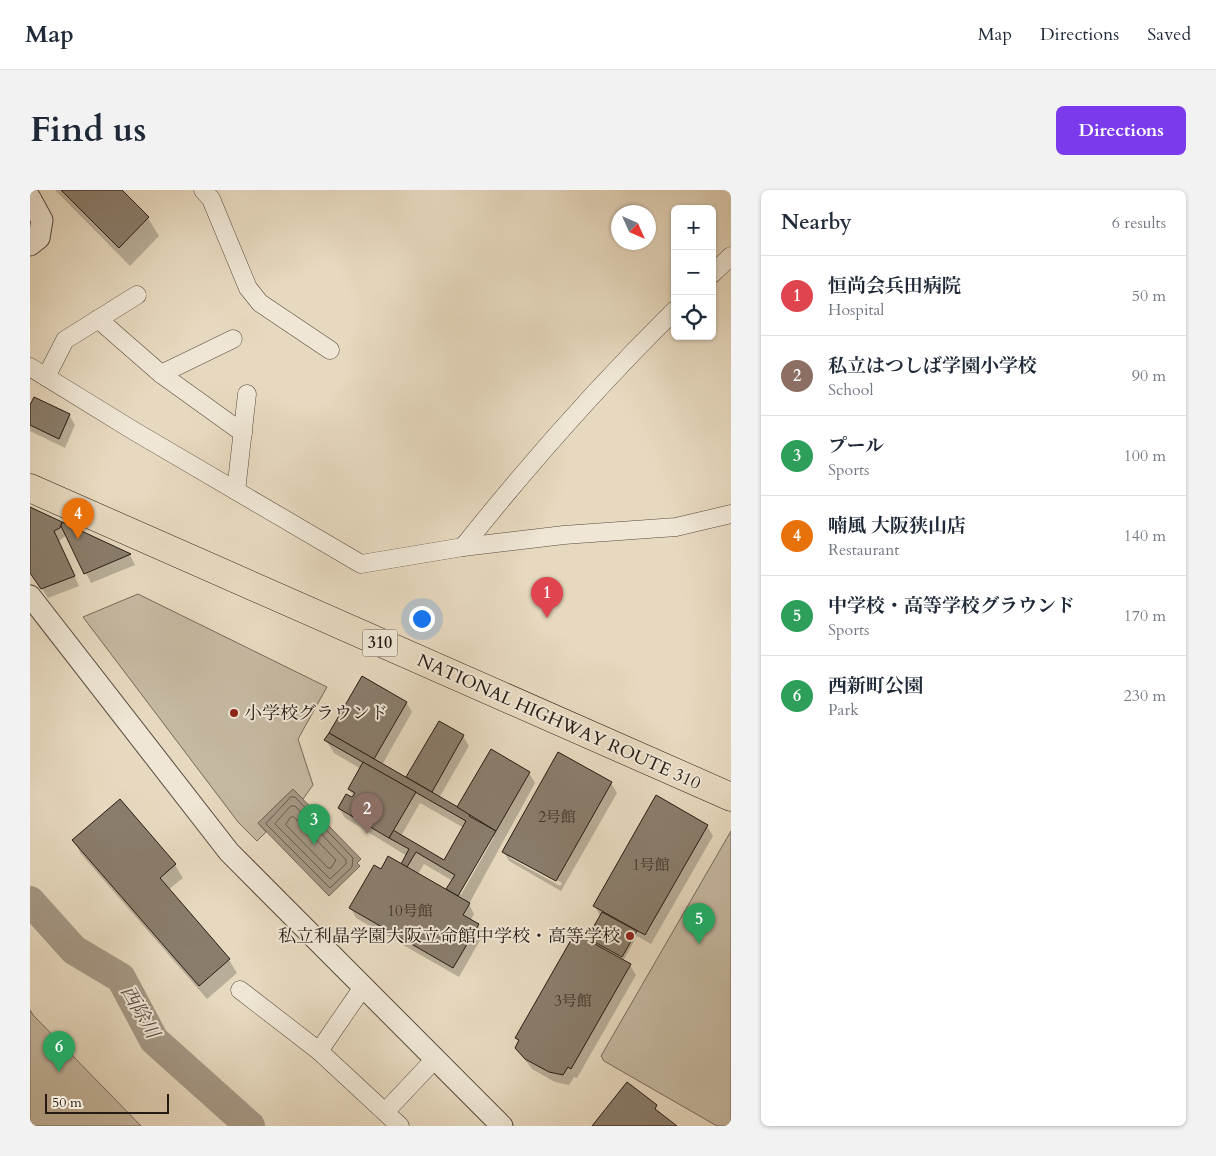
<!DOCTYPE html>
<meta charset="utf-8">
<style>
:root{--surface:#fff;--page:#f2f2f3;--text:#1f2937;--muted:#747a83;--line:#e0e1e3;--accent:#7c3aed}
body{margin:0;font-family:Cardo,"Noto Serif JP",serif;background:var(--page);color:var(--text)}
.controls{position:absolute;right:15px;top:15px;display:grid;overflow:hidden;border-radius:8px;box-shadow:0 1px 4px #0004}
.controls button{width:45px;height:45px;display:grid;place-items:center;padding:0;border:0;border-bottom:1px solid var(--line);background:var(--surface);color:var(--text);font:25px sans-serif}
.compass{position:absolute;left:581px;top:15px;width:45px;height:45px;border-radius:50%;background:var(--surface);box-shadow:0 1px 4px #0004;rotate:135deg}
.scale{position:absolute;left:15px;bottom:12px;width:124px;box-sizing:border-box;padding-left:5px;border:2px solid #261a13;border-top:0;font-size:14px;line-height:18px;white-space:nowrap;color:#261a13;-webkit-text-stroke:4px #efe6d5;paint-order:stroke}
.you{position:absolute;left:391px;top:428px;width:18px;height:18px;margin:-12px;border:4px solid #fff;border-radius:50%;background:#1a73e8;box-shadow:0 0 0 8px #1a73e833}
.badge{display:grid;place-items:center;width:32px;height:32px;border-radius:50%;background:var(--accent);color:#fff;font-size:16px;font-weight:700}
.pin{position:absolute;translate:-50% -41px;filter:drop-shadow(0 1px 2px #0008)}
.pin::after{content:'';position:absolute;top:26px;width:18px;height:15px;background:inherit;clip-path:polygon(0 0,100% 0,50% 100%)}
.list{margin:0;padding:0;list-style:none}
h2{display:flex;justify-content:space-between;align-items:center;height:65px;margin:0;padding:0 20px;font-size:21px}
h2 small{font-size:16px;font-weight:400;color:var(--muted)}
.list li{display:grid;grid-template-columns:32px 1fr auto;gap:15px;align-items:center;box-sizing:border-box;height:80px;padding:0 20px;border-top:1px solid var(--line)}
.list b{display:block;font-size:19px;white-space:nowrap}
.list p{margin:0;font-size:16px;white-space:nowrap;color:var(--muted)}
.list em{font-size:16px;font-style:normal;color:var(--muted)}
.icon{flex:none;width:28px;height:28px;fill:none;stroke:currentColor;stroke-width:2;stroke-linecap:round;stroke-linejoin:round}
.map{position:relative;flex:none;width:701px;height:936px;overflow:hidden;border-radius:8px}
header{display:flex;align-items:center;gap:30px;box-sizing:border-box;height:70px;padding:0 25px;background:var(--surface);border-bottom:1px solid var(--line)}
header strong{font-size:24px}
nav{display:flex;gap:28px;margin-inline-start:auto;font-size:18px}
.intro{display:flex;align-items:center;justify-content:space-between;box-sizing:border-box;height:120px;padding:0 30px}
h1{margin:0;font-size:35px}
.button{padding:12px 22px;border-radius:8px;background:var(--accent);color:#fff;font-size:18px;font-weight:700}
main{display:flex;gap:30px;padding:0 30px}
aside{flex:1;background:var(--surface);border-radius:8px;box-shadow:0 1px 4px #0004}
.map>svg:first-child{display:block}
.green{fill:#c6b9a2;stroke:#766a5a}
.water{fill:#a59885;stroke:#726657}
.shadow{fill:#0003;fill-rule:evenodd}
.lines{fill:none;stroke-linecap:round;stroke-linejoin:round}
.shore{stroke:#66594c;stroke-width:1}
.river{stroke:#a59885;stroke-width:30}
.building{fill:#8a7d6c;stroke:#261a13}
.minor-casing{stroke:#564a3e;stroke-width:19}
.tertiary-casing{stroke:#564a3e;stroke-width:23}
.trunk-casing{stroke:#261a13;stroke-width:29}
.minor{stroke:#efe6d5;stroke-width:18}
.tertiary{stroke:#efe6d5;stroke-width:21}
.trunk{stroke:#e7d9bf;stroke-width:28}
.poi-dot{fill:#8f2418;stroke:#efe6d5;stroke-width:2}
.labels{text-anchor:middle;dominant-baseline:central;stroke-width:4;stroke-linejoin:round;paint-order:stroke}
.number-label{font-size:15px;fill:#3f3329}
.shield{fill:#efe6d5;stroke:#62574d;stroke-width:1}
.shield-label{font-size:16px;font-weight:bold;fill:#261a13}
.poi-label{font-size:18px;fill:#261a13;stroke:#efe6d5;text-anchor:start}
.street-label{font-size:18px;fill:#261a13;stroke:#efe6d5}
.water-label{font-size:19px;font-style:italic;fill:#594c41;stroke:#efe6d5}
</style>
<header>
<strong>Map</strong>
<nav><a>Map</a><a>Directions</a><a>Saved</a></nav>
</header>
<div class="intro"><h1>Find us</h1><a class="button">Directions</a></div>
<main>
<div class="map">
<svg width="701" height="936" viewBox="0 0 701 936">
<rect width="100%" height="100%" fill="#e7d9bf"/>
<filter id="stains"><feTurbulence type="fractalNoise" baseFrequency=".004" numOctaves="4"/><feColorMatrix values="0 0 0 0 .2 0 0 0 0 .09 0 0 0 0 .02 0 0 0 .5 -.17"/></filter>
<radialGradient id="worn" r=".72"><stop offset=".6" stop-color="#630" stop-opacity="0"/><stop offset="1" stop-color="#630" stop-opacity=".3"/></radialGradient>
<!-- green -->
<g class="green">
<path d="M108 404 297 497 268 549 283 595 273 609 263 599 228 633 236 642 227 651 208 632 53 427Z"/>
<path d="M701 641V936H687L574 871 571 866Z"/>
<path d="M0 820 3 825 111 936H0Z"/>
</g>
<!-- water -->
<path class="water" d="M263 599 331 669 327 673 330 676 299 706 228 633Z"/>
<!-- shadow -->
<g class="shadow">
<path d="M25 0H91L118 28 129 46 100 76Z"/>
<path d="M0 217 39 225 45 235 35 258 0 241Z"/>
<path d="M0 319 100 365 105 375 61 393 37 345 29 351 49 396 18 408 0 380Z"/>
<path d="M399 426 400 429 396 432 391 427Z"/>
<path d="M376 512 382 522 352 575 376 589 409 533 433 546 439 556 409 608 431 620 499 583 505 593 439 714 444 724 440 731 448 735 453 745 429 787 326 728 321 718 351 680 371 675 377 666 315 628 309 618 324 607 319 599 331 579 304 563 296 550ZM390 613 434 638 415 671 371 646ZM461 647H464L431 705 429 703ZM394 674 423 691 417 701 388 684Z"/>
<path d="M581 593 587 603 531 701 479 671 474 662ZM480 665 532 693 530 696 480 668Z"/>
<path d="M90 611 145 675 153 688 138 700 199 770 207 783 177 809 51 664 44 651Z"/>
<path d="M677 636 683 646 621 754 607 746 593 771 600 775 606 785 547 888 544 887 539 895 525 892 502 879 486 858 489 853 487 848 562 754 558 748 570 726 565 716Z"/>
</g>
<g class="lines">
<!-- shore -->
<g class="shore">
<path d="M261 607H265L323 668 322 677 300 698 236 634Z"/>
<path d="M261 616H265L316 670V674L300 689 245 634Z"/>
<path d="M261 627H264L306 670 301 678H298L256 635Z"/>
</g>
<!-- river -->
<path class="river" d="M0 711 44 760 91 788 124 850 220 936"/>
</g>
<!-- building -->
<g class="building">
<path d="M31 0H92L119 27 89 58Z"/>
<path d="M4 207 40 224 29 249 0 235V215Z"/>
<path d="M0 317 32 332 30 338 24 341 45 386 11 399 0 383Z"/>
<path d="M32 332 101 364 54 384 31 336Z"/>
<path d="M395 419 400 425 393 430 388 424Z"/>
<path d="M332 486 377 512 344 569 299 543Z"/>
<path d="M409 531 434 545 402 602 376 587Z"/>
<path d="M299 543 440 624 439 626 466 641 428 706 416 699 425 685 386 662 377 677 371 674 379 659 359 648 363 640 414 670 436 631 294 550Z"/>
<path d="M461 559 500 582 466 641 427 617Z"/>
<path d="M528 562 582 592 526 691 472 662Z"/>
<path d="M333 572 386 602 359 648 308 618 316 604 322 607 325 603 318 599Z"/>
<path d="M626 605 678 635 615 745 563 716Z"/>
<path d="M90 609 146 674 130 688 200 769 169 796 42 650Z"/>
<path d="M358 666 440 713 433 725 449 734 423 778 319 718 344 675 351 679Z"/>
<path d="M572 722 607 741 592 767 557 748Z"/>
<path d="M545 743 601 774 541 879 538 877 533 885 519 882 495 869 485 858 489 850 485 848Z"/>
<path d="M597 892 627 915 625 919 647 936H562Z"/>
</g>
<g class="lines">
<!-- minor casing -->
<g class="minor-casing">
<g id="minor">
<path d="M173 0 181 9 218 98 230 113 300 160"/>
<path d="M682 84 701 66"/>
<path d="M68 129 131 184 213 243"/>
<path d="M0 177 104 241 331 374 433 357 534 345 646 337 701 324"/>
<path d="M131 184 203 149"/>
<path d="M16 187 35 150 107 105"/>
<path d="M206 301 217 204"/>
<path d="M433 357C499 274 569 195 645 120"/>
<path d="M333 797 289 861 370 936"/>
<path d="M210 800 289 861"/>
<path d="M355 922 404 870"/>
</g>
</g>
<!-- tertiary casing -->
<g class="tertiary-casing">
<g id="tertiary">
<path d="M0 8 12 30 9 48 0 55"/>
<path d="M0 406 199 662 472 936"/>
</g>
</g>
<!-- trunk casing -->
<g class="trunk-casing">
<path id="trunk" d="M0 298 701 607"/>
</g>
<!-- minor -->
<use href="#minor" class="minor"/>
<!-- tertiary -->
<use href="#tertiary" class="tertiary"/>
<!-- trunk -->
<use href="#trunk" class="trunk"/>
</g>
<!-- markers -->
<g class="poi-dot">
<circle cx="204" cy="523" r="5"/>
<circle cx="600" cy="746" r="5"/>
</g>
<g class="labels">
<!-- number labels -->
<g class="number-label">
<text x="527" y="627">2号館</text>
<text x="621" y="675">1号館</text>
<text x="380" y="721">10号館</text>
<text x="543" y="811">3号館</text>
</g>
<!-- shield labels -->
<rect class="shield" x="332.5" y="439.5" width="35" height="27" rx="4"/>
<g class="shield-label">
<text x="350" y="453">310</text>
</g>
<!-- poi labels -->
<g class="poi-label">
<text x="214" y="523">小学校グラウンド</text>
<text x="590" y="746" text-anchor="end">私立利晶学園大阪立命館中学校・高等学校</text>
</g>
<!-- street labels -->
<g class="street-label">
<text transform="translate(529 532) rotate(24)">NATIONAL HIGHWAY ROUTE 310</text>
</g>
<!-- water labels -->
<g class="water-label">
<text transform="translate(110 822) rotate(60)">西除川</text>
</g>
</g>
<rect width="100%" height="100%" filter="url(#stains)"/>
<rect width="100%" height="100%" fill="url(#worn)"/>
</svg>
<div class="controls">
<button>+</button>
<button>−</button>
<button><svg class="icon" aria-label="locate" viewBox="0 0 24 24"><circle cx="12" cy="12" r="6"/><path d="M12 2v4M12 18v4M2 12h4M18 12h4"/></svg></button>
</div>
<svg class="compass" viewBox="-18 -18 36 36"><path d="M0-13l5 13h-10z" fill="#e53935"/><path d="M0 13l5-13h-10z" fill="#747a83"/></svg>
<div class="scale">50 m</div>
<div class="you"></div>
<div class="pin badge" style="left:517px;top:428px;background:#e0444e">1</div>
<div class="pin badge" style="left:337px;top:644px;background:#8d6e63">2</div>
<div class="pin badge" style="left:284px;top:655px;background:#2e9e5b">3</div>
<div class="pin badge" style="left:48px;top:349px;background:#e8710a">4</div>
<div class="pin badge" style="left:669px;top:754px;background:#2e9e5b">5</div>
<div class="pin badge" style="left:29px;top:882px;background:#2e9e5b">6</div>
</div>
<aside>
<h2>Nearby<small>6 results</small></h2>
<ul class="list">
<li><span class="badge" style="background:#e0444e">1</span><div><b>恒尚会兵田病院</b><p>Hospital</p></div><em>50 m</em></li>
<li><span class="badge" style="background:#8d6e63">2</span><div><b>私立はつしば学園小学校</b><p>School</p></div><em>90 m</em></li>
<li><span class="badge" style="background:#2e9e5b">3</span><div><b>プール</b><p>Sports</p></div><em>100 m</em></li>
<li><span class="badge" style="background:#e8710a">4</span><div><b>喃風 大阪狭山店</b><p>Restaurant</p></div><em>140 m</em></li>
<li><span class="badge" style="background:#2e9e5b">5</span><div><b>中学校・高等学校グラウンド</b><p>Sports</p></div><em>170 m</em></li>
<li><span class="badge" style="background:#2e9e5b">6</span><div><b>西新町公園</b><p>Park</p></div><em>230 m</em></li>
</ul>
</aside>
</main>
